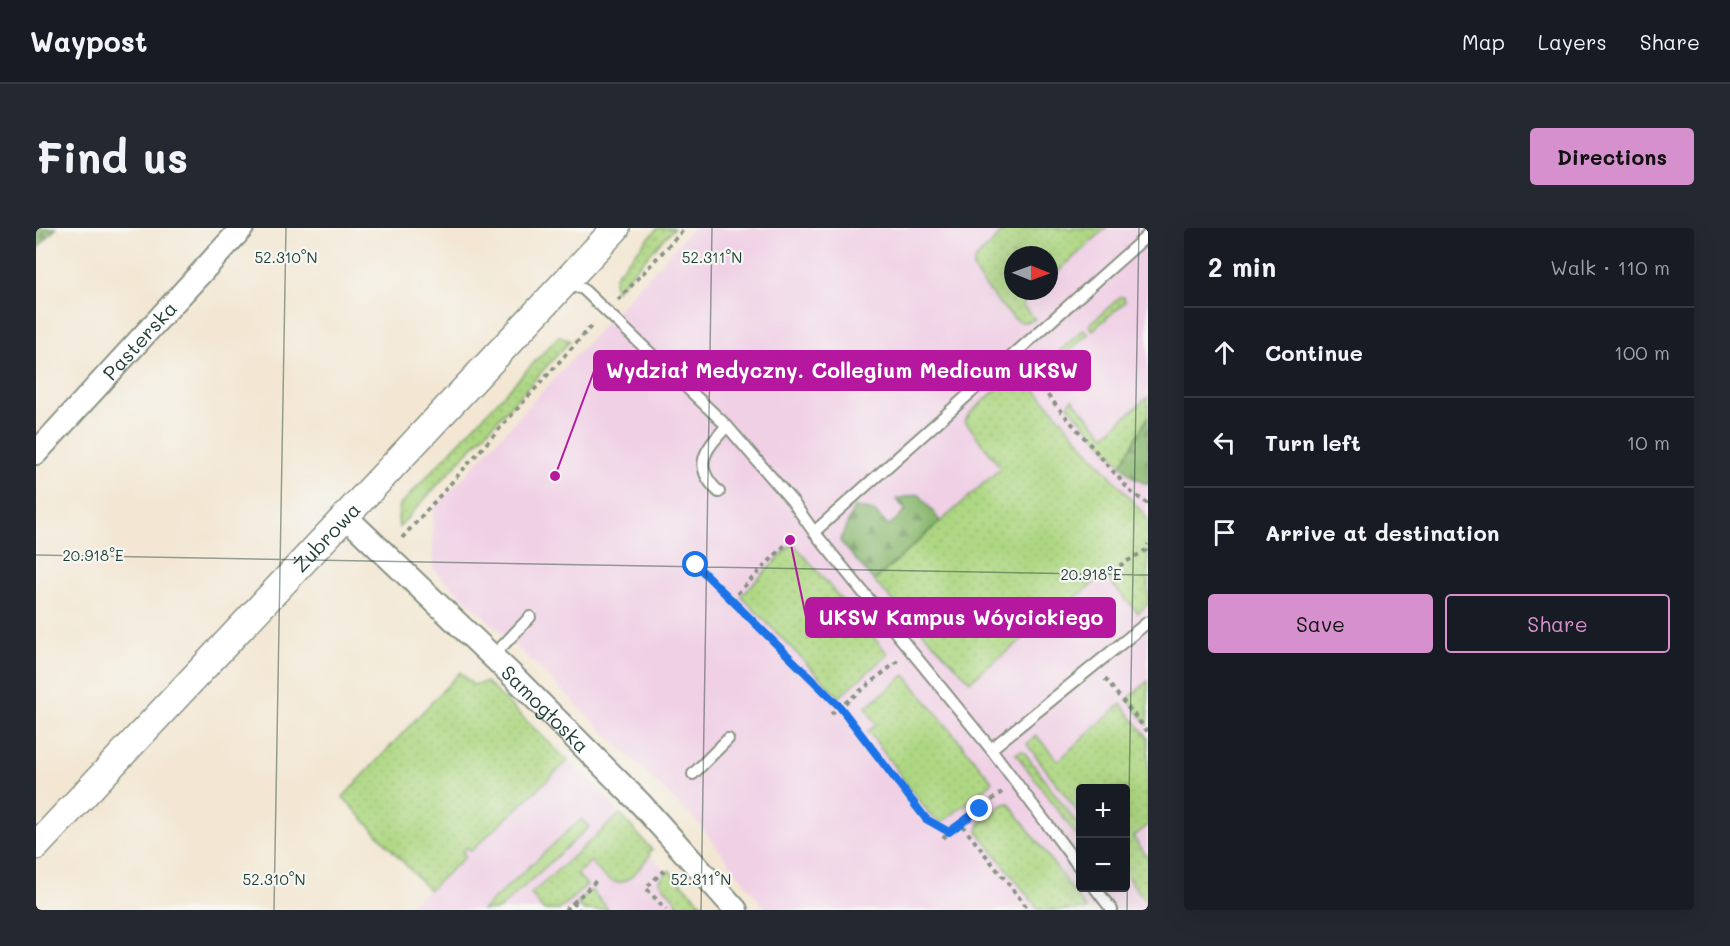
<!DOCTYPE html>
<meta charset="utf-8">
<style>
:root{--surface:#171b24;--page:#242831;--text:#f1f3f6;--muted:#9ea1a6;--line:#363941;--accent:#d690ce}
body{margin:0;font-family:Mali,sans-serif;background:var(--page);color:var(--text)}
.controls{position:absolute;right:18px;bottom:18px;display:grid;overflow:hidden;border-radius:6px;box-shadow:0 6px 24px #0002}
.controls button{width:54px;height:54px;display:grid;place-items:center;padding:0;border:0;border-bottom:2px solid var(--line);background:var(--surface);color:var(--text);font:30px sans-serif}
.compass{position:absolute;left:968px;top:18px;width:54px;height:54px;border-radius:50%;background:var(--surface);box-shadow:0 6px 24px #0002;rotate:91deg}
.stop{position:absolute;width:18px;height:18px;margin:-14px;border:4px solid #1a73e8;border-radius:50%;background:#fff}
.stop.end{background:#1a73e8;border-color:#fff;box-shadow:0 2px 6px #0008}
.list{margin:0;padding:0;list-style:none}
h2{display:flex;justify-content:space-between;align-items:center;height:78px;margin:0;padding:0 24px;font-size:26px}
h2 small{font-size:20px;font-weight:400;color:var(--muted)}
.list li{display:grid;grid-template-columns:39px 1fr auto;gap:18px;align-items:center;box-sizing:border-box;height:90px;padding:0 24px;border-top:2px solid var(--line)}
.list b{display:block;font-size:22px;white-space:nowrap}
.list em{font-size:20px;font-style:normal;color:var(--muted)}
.actions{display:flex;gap:12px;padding:18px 24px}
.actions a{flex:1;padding:14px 0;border:2px solid var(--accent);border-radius:6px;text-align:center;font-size:21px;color:var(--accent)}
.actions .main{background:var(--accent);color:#111}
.icon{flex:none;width:33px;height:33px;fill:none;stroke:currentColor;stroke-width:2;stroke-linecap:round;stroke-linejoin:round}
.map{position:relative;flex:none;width:1112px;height:682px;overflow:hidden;border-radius:6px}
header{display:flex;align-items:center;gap:36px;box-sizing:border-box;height:84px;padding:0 30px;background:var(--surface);border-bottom:2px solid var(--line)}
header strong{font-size:28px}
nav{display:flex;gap:33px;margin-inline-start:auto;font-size:21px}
.intro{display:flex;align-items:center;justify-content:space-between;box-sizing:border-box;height:144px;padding:0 36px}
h1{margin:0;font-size:42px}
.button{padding:15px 27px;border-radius:6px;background:var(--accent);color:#111;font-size:21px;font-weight:700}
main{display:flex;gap:36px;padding:0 36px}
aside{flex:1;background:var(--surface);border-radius:6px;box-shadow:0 6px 24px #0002}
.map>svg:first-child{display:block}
.built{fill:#f0d0e5;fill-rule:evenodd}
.grass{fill:url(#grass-dots);stroke:#668a5b;stroke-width:1.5}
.forest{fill:url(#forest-firs);stroke:#547a52;stroke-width:1.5}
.pitch{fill:#aed782;stroke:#668a5b;stroke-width:1.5}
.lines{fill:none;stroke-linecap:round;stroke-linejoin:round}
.service-casing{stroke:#899284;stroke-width:14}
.minor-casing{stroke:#899284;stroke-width:26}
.tertiary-casing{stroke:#899284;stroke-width:30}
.path{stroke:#899284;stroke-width:4;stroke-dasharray:4.5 4.5;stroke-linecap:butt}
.service{stroke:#fff;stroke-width:10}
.minor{stroke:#fff;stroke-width:22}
.tertiary{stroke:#fff;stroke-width:27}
.route{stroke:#1a73e8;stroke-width:8}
.ticks{fill:none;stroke:#1f3d34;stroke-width:1.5;stroke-opacity:0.45}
.labels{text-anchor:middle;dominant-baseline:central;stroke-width:4.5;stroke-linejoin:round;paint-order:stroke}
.street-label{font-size:20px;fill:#1f3d34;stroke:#f6f6f2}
.ticks-label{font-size:15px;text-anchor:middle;fill:#1f3d34;stroke:#f6f6f2;stroke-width:4.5;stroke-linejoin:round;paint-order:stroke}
.leader{fill:none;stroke:#b5179e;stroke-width:2}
.callout-dot{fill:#b5179e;stroke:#f6f6f2;stroke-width:2}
.callout{fill:#b5179e;stroke:#b5179e;stroke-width:2}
.callout-label{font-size:21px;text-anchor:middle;font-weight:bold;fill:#fff}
</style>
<header>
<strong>Waypost</strong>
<nav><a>Map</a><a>Layers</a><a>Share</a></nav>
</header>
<div class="intro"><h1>Find us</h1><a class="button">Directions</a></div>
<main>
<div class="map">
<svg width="1112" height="682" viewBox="0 0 1112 682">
<defs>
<pattern id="grass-dots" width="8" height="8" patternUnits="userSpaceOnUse" patternTransform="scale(1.5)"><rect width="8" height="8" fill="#aed782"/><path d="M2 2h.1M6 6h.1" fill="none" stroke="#95b971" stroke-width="1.8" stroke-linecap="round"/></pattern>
<pattern id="forest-firs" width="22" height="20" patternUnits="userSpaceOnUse" patternTransform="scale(1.5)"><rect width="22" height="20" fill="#8ab870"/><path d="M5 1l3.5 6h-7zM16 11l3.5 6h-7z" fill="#70975d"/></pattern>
</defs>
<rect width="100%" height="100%" fill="#f6f6f2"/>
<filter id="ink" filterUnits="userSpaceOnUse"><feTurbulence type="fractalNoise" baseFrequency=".0167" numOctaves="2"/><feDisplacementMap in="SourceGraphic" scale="12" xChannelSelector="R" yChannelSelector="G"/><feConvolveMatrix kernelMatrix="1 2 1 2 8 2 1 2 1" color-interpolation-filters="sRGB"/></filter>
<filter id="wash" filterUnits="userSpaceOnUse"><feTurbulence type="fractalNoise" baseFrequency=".008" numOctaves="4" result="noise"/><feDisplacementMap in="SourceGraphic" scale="24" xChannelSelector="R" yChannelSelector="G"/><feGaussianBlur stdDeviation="1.35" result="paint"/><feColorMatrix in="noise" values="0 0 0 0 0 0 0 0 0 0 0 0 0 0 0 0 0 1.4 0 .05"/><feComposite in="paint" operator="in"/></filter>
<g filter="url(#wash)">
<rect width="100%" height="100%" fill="#f3e7d3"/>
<!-- built -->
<g class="built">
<path d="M657 0H1112V682H730L663 596 500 437 397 341V282ZM977 27H1013V63H977ZM1044 560H1090V660H1044Z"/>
<path d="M532 533 564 564 616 621 612 625 630 644 633 642 672 682H368L429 628 426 624 431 619 436 622Z"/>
</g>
<!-- grass -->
<g class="grass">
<path d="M622 0H638L579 63 578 53 580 46Z"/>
<path d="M971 0H1070L1013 52V27H977V63H1001L986 77 999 91C993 94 987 96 981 92 969 85 949 57 939 45L937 39 939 32Z"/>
<path d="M1084 69H1088L1089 74 1057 102 1053 97Z"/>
<path d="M1048 101 1052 106 1021 135H1018L1016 130Z"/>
<path d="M523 108 534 113 363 299 362 290 364 277Z"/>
<path d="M985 145 1112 291V376L1102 385 1068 347 934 453 838 353 965 240 929 193 934 185 978 146Z"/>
<path d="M1112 169V189L1085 237 1032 177 1036 171 1069 207Z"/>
<path d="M757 315 851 425V427L803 469 705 368Z"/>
<path d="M424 444 437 457 450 454 532 533 435 623 431 619 426 624 430 628 393 662 307 569Z"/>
<path d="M869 447 956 553 955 556 905 595 894 587 832 503 840 497 830 479Z"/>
<path d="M1112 453V497L1092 471Z"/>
<path d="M1085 476 1112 510V597L1097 609 1112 630V677L1090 647V560H1044V587L991 516 1000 507 1022 533Z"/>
<path d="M984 523 988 524 1044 600V612L980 526Z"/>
<path d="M973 575 1051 682H1003L942 604 943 596 968 576Z"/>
<path d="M584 586 616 622 612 624 614 627C604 639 589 664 572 651 565 647 560 639 555 633L541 646 551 657 523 682H507L495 666Z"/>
<path d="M633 642 672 682H635L642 675 623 653Z"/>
<path d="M555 662 573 682H547L541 675Z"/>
</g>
<!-- forest -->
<g class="forest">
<path d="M0 0H20L0 22Z"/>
<path d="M1112 189V257L1096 249 1085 237Z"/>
<path d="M883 266 904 293 838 353 804 313 818 279 838 283 852 298 870 283 860 271Z"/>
</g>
<!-- pitch -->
<path class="pitch" d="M545 591 553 599 462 682H446Z"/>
</g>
<g filter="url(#ink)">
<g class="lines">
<!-- service casing -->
<g class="service-casing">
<g id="service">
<path d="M530 55 547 61 691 198 756 273 778 304 955 521 1044 640"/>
<path d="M683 264C655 238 669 222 691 198"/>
<path d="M778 304 1112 7"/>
<path d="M456 429 494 389"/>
<path d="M955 521 1112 394"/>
<path d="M657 546 692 511"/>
<path d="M1059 660 1076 682"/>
</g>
</g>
<!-- minor casing -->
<g class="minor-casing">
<g id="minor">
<path id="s1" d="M0 225 206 0"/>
<path id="s2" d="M309 288 480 451 604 575 700 682"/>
</g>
</g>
<!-- tertiary casing -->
<g class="tertiary-casing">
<g id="tertiary">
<path id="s3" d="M0 618 580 0"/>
</g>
</g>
<!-- path -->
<g class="path">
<path d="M582 72 649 0"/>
<path d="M988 140 1095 264 1112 276"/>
<path d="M366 310 557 96"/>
<path d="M660 337 804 479 890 592 913 604"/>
<path d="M1068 347 1110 322 1112 316"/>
<path d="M695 372 758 308"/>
<path d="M1069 451 1112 504"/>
<path d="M795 486 862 433"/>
<path d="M966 564 925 596 993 682"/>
<path d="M907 610 925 596"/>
<path d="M628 642 610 660 630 682"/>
<path d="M537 675 560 653"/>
<path d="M529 682 537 675 543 682"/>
</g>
<!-- service -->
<use href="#service" class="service"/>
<!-- minor -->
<use href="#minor" class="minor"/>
<!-- tertiary -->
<use href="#tertiary" class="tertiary"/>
</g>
</g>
<g class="lines" filter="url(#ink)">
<!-- route -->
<path class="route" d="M660 337 804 479 890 591 913 604 944 581"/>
</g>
<!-- ticks -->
<path class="ticks" d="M0 327 1112 347M238 682 250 0M665 682 676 0M1091 682 1103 0"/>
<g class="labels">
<!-- street labels -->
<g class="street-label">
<text stroke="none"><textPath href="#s1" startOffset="153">Pasterska</textPath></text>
<text stroke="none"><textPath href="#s3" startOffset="424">Żubrowa</textPath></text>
<text stroke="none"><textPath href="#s2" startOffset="278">Samogłoska</textPath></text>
</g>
</g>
<g class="ticks-label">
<text x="250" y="35">52.310°N</text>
<text x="676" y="35">52.311°N</text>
<text x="57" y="333">20.918°E</text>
<text x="1055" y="352">20.918°E</text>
<text x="238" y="657">52.310°N</text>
<text x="665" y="657">52.311°N</text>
</g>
<!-- callouts -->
<path class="leader" d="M519 248L558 143M754 312L770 389"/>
<g class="callout-dot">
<circle cx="519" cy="248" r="6"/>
<circle cx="754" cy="312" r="6"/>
</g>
<g class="callout">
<rect x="558" y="123" width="496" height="39" rx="6"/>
<rect x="770" y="370" width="309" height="39" rx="6"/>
</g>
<g class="callout-label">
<text x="806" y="150">Wydział Medyczny. Collegium Medicum UKSW</text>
<text x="925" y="397">UKSW Kampus Wóycickiego</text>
</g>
</svg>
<div class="controls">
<button>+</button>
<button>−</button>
</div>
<svg class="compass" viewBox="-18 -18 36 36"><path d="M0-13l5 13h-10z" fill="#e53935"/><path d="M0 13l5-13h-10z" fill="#9ea1a6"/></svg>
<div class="stop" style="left:660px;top:337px"></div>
<div class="stop end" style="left:944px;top:581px"></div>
</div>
<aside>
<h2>2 min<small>Walk · 110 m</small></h2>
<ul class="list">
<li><svg class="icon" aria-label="ahead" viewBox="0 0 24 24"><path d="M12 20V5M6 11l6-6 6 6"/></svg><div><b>Continue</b></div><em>100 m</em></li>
<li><svg class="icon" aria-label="left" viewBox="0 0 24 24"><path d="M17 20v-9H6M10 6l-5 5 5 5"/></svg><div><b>Turn left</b></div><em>10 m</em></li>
<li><svg class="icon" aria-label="arrive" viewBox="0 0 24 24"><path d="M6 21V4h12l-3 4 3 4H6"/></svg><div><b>Arrive at destination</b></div></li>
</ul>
<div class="actions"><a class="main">Save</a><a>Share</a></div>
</aside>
</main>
